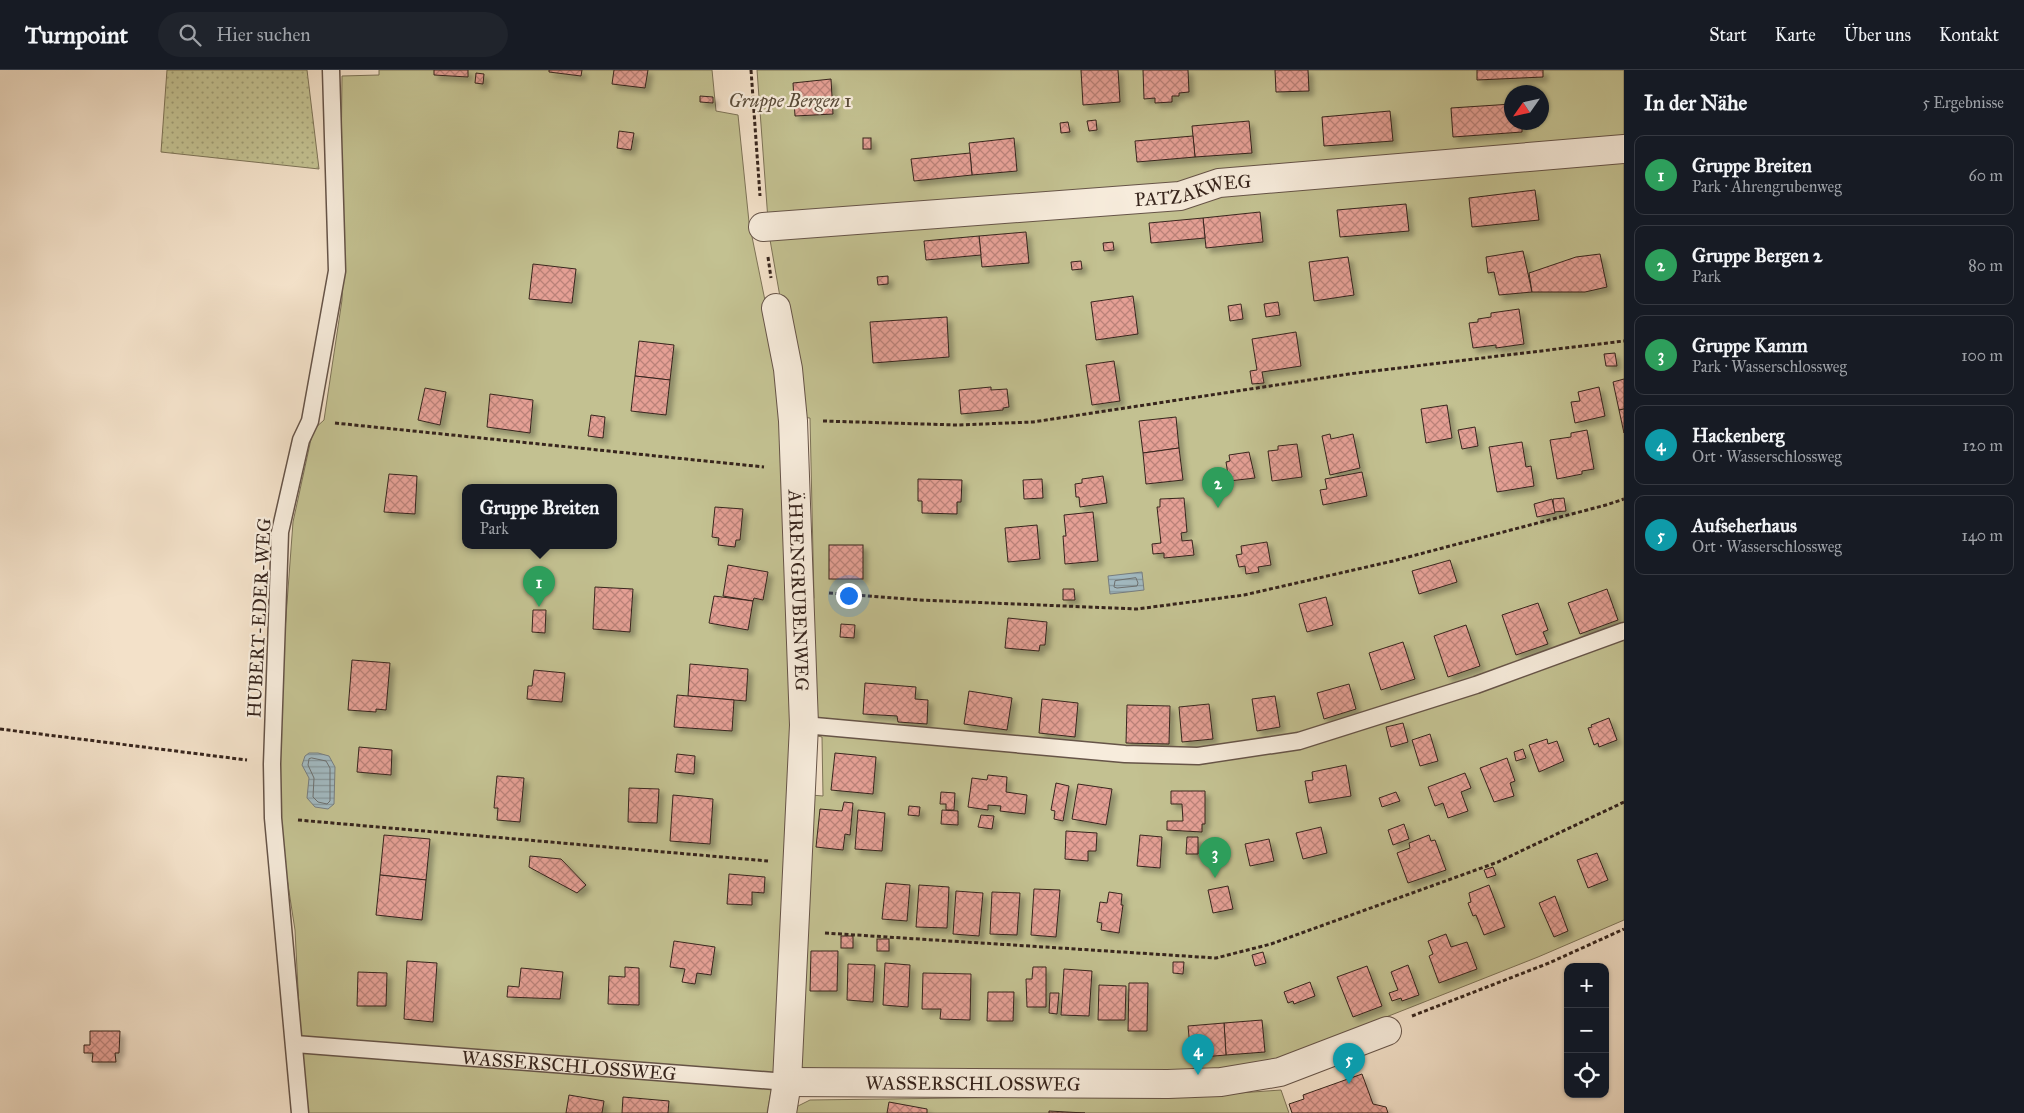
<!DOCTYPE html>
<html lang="de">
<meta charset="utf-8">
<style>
:root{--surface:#171b24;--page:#20242c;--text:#f1f3f6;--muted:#9ea1a6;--line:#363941;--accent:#d93025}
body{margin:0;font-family:"IM FELL Great Primer",serif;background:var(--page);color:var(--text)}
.controls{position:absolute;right:15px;bottom:15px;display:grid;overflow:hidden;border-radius:10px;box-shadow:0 1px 4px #0004}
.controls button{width:45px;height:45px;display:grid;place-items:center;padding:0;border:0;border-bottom:1px solid var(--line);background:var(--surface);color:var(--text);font:25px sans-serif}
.compass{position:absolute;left:1504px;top:15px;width:45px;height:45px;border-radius:50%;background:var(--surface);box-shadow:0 1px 4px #0004;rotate:236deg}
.you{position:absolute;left:848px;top:525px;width:18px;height:18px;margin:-12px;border:4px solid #fff;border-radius:50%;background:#1a73e8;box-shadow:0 0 0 8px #1a73e833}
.badge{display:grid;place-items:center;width:32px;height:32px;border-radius:50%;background:var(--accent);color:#fff;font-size:16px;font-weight:700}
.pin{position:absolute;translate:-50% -41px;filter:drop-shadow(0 1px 2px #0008)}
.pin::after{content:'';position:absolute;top:26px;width:18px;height:15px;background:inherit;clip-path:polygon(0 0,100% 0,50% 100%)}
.popup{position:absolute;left:462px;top:414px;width:155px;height:65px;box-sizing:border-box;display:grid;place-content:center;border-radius:10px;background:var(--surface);filter:drop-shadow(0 1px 4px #0005);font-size:16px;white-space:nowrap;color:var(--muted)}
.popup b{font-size:19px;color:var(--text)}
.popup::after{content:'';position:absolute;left:50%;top:100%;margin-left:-10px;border:10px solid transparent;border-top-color:var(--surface)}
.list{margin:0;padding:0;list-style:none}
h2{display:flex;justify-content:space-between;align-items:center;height:65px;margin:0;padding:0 20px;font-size:21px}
h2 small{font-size:16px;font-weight:400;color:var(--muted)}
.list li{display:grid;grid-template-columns:32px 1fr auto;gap:15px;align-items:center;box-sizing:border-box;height:80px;margin:0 10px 10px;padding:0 10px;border:1px solid var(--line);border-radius:10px}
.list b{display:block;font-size:19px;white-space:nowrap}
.list p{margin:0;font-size:16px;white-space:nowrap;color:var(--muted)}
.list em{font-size:16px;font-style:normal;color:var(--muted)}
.icon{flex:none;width:28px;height:28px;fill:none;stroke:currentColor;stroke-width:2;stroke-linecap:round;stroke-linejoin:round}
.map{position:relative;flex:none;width:1624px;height:1043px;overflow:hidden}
header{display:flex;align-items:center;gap:30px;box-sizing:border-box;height:70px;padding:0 25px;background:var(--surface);border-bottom:1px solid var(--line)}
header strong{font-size:24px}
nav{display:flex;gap:28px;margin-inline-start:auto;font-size:18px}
.search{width:350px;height:45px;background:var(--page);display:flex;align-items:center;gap:12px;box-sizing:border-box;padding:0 18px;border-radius:28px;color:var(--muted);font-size:19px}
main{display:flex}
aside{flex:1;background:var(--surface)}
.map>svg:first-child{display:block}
.grass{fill:url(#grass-dots);stroke:#7d7357}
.garden{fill:#c3c191;stroke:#7d7357;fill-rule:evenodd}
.water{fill:url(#water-rules);stroke:#777e80}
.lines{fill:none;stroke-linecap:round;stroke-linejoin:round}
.shore{stroke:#6c7070;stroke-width:1}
.building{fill:url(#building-cross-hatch);stroke:#37251d;filter:url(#shadow)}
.service-casing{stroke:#665448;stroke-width:19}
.minor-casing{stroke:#665448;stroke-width:30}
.path{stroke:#37251d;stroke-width:3;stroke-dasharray:4 2.5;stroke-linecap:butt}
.service{stroke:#f7ecdc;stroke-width:16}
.minor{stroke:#f7ecdc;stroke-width:28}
.labels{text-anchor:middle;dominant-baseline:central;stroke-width:4.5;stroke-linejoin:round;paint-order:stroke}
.park-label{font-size:19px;font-style:italic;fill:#5a4c3a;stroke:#f7ecdc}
.street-label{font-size:19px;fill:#37251d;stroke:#f7ecdc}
</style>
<header>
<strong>Turnpoint</strong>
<div class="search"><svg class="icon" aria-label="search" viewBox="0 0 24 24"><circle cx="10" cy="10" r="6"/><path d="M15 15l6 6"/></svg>Hier suchen</div>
<nav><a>Start</a><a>Karte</a><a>Über uns</a><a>Kontakt</a></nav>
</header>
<main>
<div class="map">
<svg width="1624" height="1043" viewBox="0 0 1624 1043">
<defs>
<pattern id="grass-dots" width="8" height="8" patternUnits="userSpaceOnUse" patternTransform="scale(1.25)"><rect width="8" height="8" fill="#c3c191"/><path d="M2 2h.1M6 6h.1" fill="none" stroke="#9f9d76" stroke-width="1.8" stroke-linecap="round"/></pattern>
<pattern id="water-rules" width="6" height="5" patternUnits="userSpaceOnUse" patternTransform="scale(1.25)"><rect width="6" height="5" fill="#a2bac2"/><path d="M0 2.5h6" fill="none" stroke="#85979d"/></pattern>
<pattern id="building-cross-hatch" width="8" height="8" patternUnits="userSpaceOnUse" patternTransform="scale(1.25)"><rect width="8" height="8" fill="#e5a095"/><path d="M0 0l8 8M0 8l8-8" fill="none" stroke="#ba8279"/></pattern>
<filter id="shadow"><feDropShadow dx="4.5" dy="4.5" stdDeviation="2.5" flood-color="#0004"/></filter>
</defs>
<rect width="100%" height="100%" fill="#f3e1c9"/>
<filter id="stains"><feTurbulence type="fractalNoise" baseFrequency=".004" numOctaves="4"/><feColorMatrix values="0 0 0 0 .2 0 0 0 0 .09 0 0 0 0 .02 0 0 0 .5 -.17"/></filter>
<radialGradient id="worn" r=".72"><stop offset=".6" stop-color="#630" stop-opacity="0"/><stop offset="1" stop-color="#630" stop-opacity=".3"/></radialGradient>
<!-- grass -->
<path class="grass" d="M167 0H307L319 99 161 82Z"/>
<!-- garden -->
<g class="garden">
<path d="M379 0H712L716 41 738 45 749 152 783 319 794 622 777 990 767 1043H306L302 996 295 860 278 750V655L293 452 313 360 324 350 342 230 344 161 341 102 342 6 379 5ZM465 418H613V476H465Z"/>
<path d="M757 0H1624V850L1538 887 1285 987 1255 996 1167 1004 918 1005 797 997 811 725 823 726 822 667 813 665 809 536 814 528 810 348 801 347 769 164ZM1512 22H1542V52H1512Z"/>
<path d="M1281 1020 1289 1043H792V1039L810 1030 1039 1027 1169 1028Z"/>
</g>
<!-- water -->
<g class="water">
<path d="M1142 502 1144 520 1110 524 1108 506Z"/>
<path d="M309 683H318L329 686 335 697 334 734 328 739 315 737 307 728 309 708 302 695 305 686Z"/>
</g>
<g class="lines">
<!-- shore -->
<g class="shore">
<path d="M1136 508 1138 513 1137 516 1117 518 1114 517 1115 511Z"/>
<path d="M312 688 326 691 330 698V731L327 734 318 732 313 727 314 708 308 695 309 689Z"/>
</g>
</g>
<!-- building -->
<g class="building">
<path d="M434 0H468V7L434 5Z"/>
<path d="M549 0H582L581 6 549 2Z"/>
<path d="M614 0H648L645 18 612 14Z"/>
<path d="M1081 0H1118L1120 32 1083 35Z"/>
<path d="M1143 0H1188L1189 22 1179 23V26H1172V32L1155 33V28L1144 29Z"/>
<path d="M1275 0H1308L1309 21 1276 22Z"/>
<path d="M1477 0H1543V7L1477 10Z"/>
<path d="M476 3 484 4 483 14 475 13Z"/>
<path d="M831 9 833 44 795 46 793 13Z"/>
<path d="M700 26 713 27V33L700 32Z"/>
<path d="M1512 34V52H1522V62L1453 67 1451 38Z"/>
<path d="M1390 41 1393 71 1324 76 1322 47Z"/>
<path d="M1096 50 1097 60 1089 61 1087 51Z"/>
<path d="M1249 51 1252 83 1195 87 1192 56Z"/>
<path d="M1068 52 1070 62 1061 63 1060 53Z"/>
<path d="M619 61 634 63 631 80 617 78Z"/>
<path d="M1193 66 1195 87 1137 92 1135 71Z"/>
<rect x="863" y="68" width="8" height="11"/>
<path d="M1014 68 1017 101 972 105 969 73Z"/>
<path d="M970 83 972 105 914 111 911 89Z"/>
<path d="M1535 120 1539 150 1472 157 1469 128Z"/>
<path d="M1406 134 1409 161 1340 167 1337 140Z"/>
<path d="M1260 142 1263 172 1206 178 1203 148Z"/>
<path d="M1203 148 1205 168 1151 173 1149 153Z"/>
<path d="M1026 162 1029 193 982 197 979 166Z"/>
<path d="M979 166 981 185 926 190 924 171Z"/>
<path d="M1113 172 1114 180 1104 181 1103 173Z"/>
<path d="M1523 181 1532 222 1499 225 1494 202 1488 203 1486 187Z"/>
<path d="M1600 184 1607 217 1585 222H1532L1529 203 1576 187Z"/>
<path d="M1348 187 1354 225 1314 231 1309 192Z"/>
<path d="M1081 191 1082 199 1072 200 1071 192Z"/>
<path d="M533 194 576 199 572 233 529 229Z"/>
<path d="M888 206V214L878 215 877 207Z"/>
<path d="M1133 226 1138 264 1096 270 1091 232Z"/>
<path d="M1278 232 1280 245 1266 247 1264 234Z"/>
<path d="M1241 234 1243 249 1230 251 1228 236Z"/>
<path d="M1519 239 1524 274 1496 278V275L1473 278 1469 253 1478 252V249L1491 247V243Z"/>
<path d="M947 247 949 287 873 293 870 252Z"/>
<path d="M1296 262 1301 296 1262 302 1264 313 1252 314 1250 301 1257 300 1252 269Z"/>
<path d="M639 271 674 275 670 310 635 306Z"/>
<path d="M1615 283 1617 296H1606L1604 284Z"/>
<path d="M1114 291 1120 331 1092 335 1086 295Z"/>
<path d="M635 306 670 310 666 345 631 341Z"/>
<path d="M1624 309V339L1619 340 1613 312Z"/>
<path d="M991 317V320L1007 319 1009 337 1003 338V340L961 344 959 320Z"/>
<path d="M1599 317 1605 346 1575 353 1571 332 1580 331 1578 322Z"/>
<path d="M425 318 446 322 440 355 418 350Z"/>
<path d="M490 324 533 330 530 363 487 357Z"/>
<path d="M1447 335 1452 368 1426 373 1421 339Z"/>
<path d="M1624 339V363L1619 340Z"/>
<path d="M591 345 605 347 603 368 588 366Z"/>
<path d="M1176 347 1179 378 1143 383 1139 351Z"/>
<path d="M1475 357 1478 376 1462 379 1458 360Z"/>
<path d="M1587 360 1594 399 1582 401V404L1557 409 1550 370 1571 367V363Z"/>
<path d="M1330 364 1331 369 1353 364 1360 398 1330 405 1322 366Z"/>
<path d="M1522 372 1526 397 1531 396 1534 416 1497 422 1489 377Z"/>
<path d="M1297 374 1302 407 1272 411 1268 381 1278 380V376Z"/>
<path d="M1179 378 1183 410 1146 414 1143 383Z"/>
<path d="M1249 382 1255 408 1229 411 1226 392 1230 391 1229 385Z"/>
<path d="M1362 402 1367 426 1323 435 1320 420 1327 419 1325 409Z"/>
<path d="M389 404 417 406 415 444 384 442Z"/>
<path d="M1103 406 1107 433 1080 437 1079 427H1076L1075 414 1082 413V409Z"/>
<path d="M918 409 962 410 961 432H957V444L922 443V431H918Z"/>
<path d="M1042 409 1043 428 1024 429 1023 410Z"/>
<path d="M1184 428 1187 462 1181 463 1182 471 1192 470 1194 485 1164 488V483L1153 484 1152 474 1161 473 1157 437H1160V429Z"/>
<path d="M1564 428 1566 441 1554 442 1553 429Z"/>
<path d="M1552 429 1555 443 1537 447 1534 434Z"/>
<path d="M715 437 743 439 740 470H736L735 477 718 475 719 468 712 467Z"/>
<path d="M1093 442 1098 491 1065 494 1063 466H1066L1064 445Z"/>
<path d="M1037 455 1040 489 1008 492 1005 458Z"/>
<path d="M1267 472 1271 495 1258 497 1259 502 1246 504 1245 496 1239 497 1236 485 1242 484 1241 476Z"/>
<rect x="829" y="475" width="34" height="34"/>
<path d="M1450 490 1457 512 1419 524 1412 501Z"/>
<path d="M728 495 768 502 763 530 754 528 753 531 723 526Z"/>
<path d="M595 517 633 519 630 562 593 559Z"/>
<path d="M1063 519H1074L1075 530H1063Z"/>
<path d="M1607 519 1618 550 1580 564 1568 533Z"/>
<path d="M714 526 753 531 748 560 709 553Z"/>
<path d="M1326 527 1333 555 1307 562 1299 534Z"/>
<path d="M1538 533 1548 560 1543 562 1548 574 1516 585 1502 545Z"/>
<path d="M533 540H546L545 563 532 562Z"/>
<path d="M1008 548 1047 552 1045 575H1040L1039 581 1005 578Z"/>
<path d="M841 554 855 555 854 568 840 567Z"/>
<path d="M1466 555 1480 596 1448 607 1434 566Z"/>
<path d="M1403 572 1415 609 1381 620 1369 583Z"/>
<path d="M352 590 390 593 386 640 376 639V642L348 640Z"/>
<path d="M690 594 748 599 746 631 688 626Z"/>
<path d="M534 600 565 603 562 632 527 629 528 616H532Z"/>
<path d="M865 613 916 617 915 629 928 630 927 654 898 652 897 646 863 644Z"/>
<path d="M1349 614 1356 639 1324 649 1317 623Z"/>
<path d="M969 621 1012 628 1007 660 964 654Z"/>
<path d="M677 625 734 630 732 661 674 657Z"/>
<path d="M1275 626 1280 657 1257 661 1252 629Z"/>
<path d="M1042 629 1078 633 1075 667 1039 663Z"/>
<path d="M1209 634 1213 669 1182 672 1179 637Z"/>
<path d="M1127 635 1170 636 1169 674 1126 673Z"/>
<path d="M1609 648 1617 670 1599 677 1598 673 1594 675 1588 658 1592 657 1591 655Z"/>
<path d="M1403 653 1408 672 1391 677 1386 657Z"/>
<path d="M1430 664 1438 691 1420 696 1412 670Z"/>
<path d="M1547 669 1548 674 1557 671 1564 691 1539 702 1529 675Z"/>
<path d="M359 677 392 680 391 705 357 702Z"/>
<path d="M1523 679 1526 688 1516 691 1514 682Z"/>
<path d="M835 683 876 687 873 724 831 720Z"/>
<path d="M677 684 695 686 694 704 675 702Z"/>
<path d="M1507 688 1515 711 1510 713 1514 726 1494 732 1480 698Z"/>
<path d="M1346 695 1351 726 1309 733 1305 711 1313 710 1312 702Z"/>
<path d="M1465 703 1471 718 1461 722 1468 741 1448 748 1443 733 1435 736 1428 717Z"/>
<path d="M988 705 1007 707 1006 722 1027 725 1025 744 1000 741 1001 736 988 735V740L968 737 972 708 987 710Z"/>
<path d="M497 706 524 708 520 752 497 750 498 738H494Z"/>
<path d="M1056 713 1069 716 1063 751 1054 749 1055 741 1051 740Z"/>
<path d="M1078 714 1112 719 1106 755 1072 749Z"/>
<path d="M629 718 659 719 657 753 628 752Z"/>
<path d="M1171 721H1205V754H1202V762L1167 760V751H1183L1182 734H1171Z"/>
<path d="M941 722 955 723 954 740H946V734H940Z"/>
<path d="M1396 722 1400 731 1382 737 1379 728Z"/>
<path d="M673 725 713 729 710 774 670 771Z"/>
<path d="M844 732 853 733 850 765 845 764 843 780 816 777 820 739 842 741Z"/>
<path d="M909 736 920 737 919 746 908 745Z"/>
<path d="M858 740 885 743 882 781 855 779Z"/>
<path d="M942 740 958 741V755L941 754Z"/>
<path d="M981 745 994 746 992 759 978 757Z"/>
<path d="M1404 754 1409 769 1393 775 1388 760Z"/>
<path d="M1321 757 1327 783 1303 789 1296 763Z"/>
<path d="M1066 761 1097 763 1096 781H1088V791L1065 789Z"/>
<path d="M384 765 430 769 426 810 380 805Z"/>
<path d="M1140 765 1162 767 1160 798 1137 796Z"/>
<path d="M1429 765 1431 771 1435 770 1446 800 1408 813 1397 783 1410 778 1409 773Z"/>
<path d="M1187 767H1198V784H1186Z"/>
<path d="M1269 769 1274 791 1250 796 1245 774Z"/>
<path d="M1597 783 1608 810 1588 818 1577 790Z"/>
<path d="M530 786 561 789 586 815 577 823 529 797Z"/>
<path d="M1493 797 1496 805 1487 808 1484 800Z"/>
<path d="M729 804 765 807 764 823 752 822V835L727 834Z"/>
<path d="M380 805 426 810 422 850 376 845Z"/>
<path d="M886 813 910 815 907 851 882 849Z"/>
<path d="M919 815 949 817 947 858 916 857Z"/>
<path d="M1489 815 1505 857 1484 865 1476 845 1473 846 1468 833 1471 832 1469 823Z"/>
<path d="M1228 816 1233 839 1213 843 1208 820Z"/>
<path d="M1034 819 1060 820 1056 867 1031 865Z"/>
<path d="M956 821 983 823 979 866 953 864Z"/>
<path d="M992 822 1020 823 1017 865 990 864Z"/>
<path d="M1109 822 1122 824 1121 835H1123L1119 863 1101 860 1102 853 1097 852 1100 832 1107 833Z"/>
<path d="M1555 826 1568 861 1554 867 1539 833Z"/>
<path d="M1446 864 1451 877 1467 872 1477 899 1439 913 1429 886 1433 884 1428 871Z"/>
<rect x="841" y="866" width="12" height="12"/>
<rect x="877" y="869" width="12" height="12"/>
<path d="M674 871 715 877 711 905 697 903 695 914 682 912 685 899 670 897Z"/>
<path d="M811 881H838L837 921H810Z"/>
<path d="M1263 882 1266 893 1255 896 1252 885Z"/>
<path d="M407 891 437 893 433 952 404 949Z"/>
<path d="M1173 892H1184L1183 904 1173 903Z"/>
<path d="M885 893 910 895 908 937 883 935Z"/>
<path d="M848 894 875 895 873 932 847 930Z"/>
<path d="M1408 895 1419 925 1402 931 1401 928 1392 931 1389 923 1398 920 1391 902Z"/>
<path d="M1367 896 1382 936 1353 947 1337 907Z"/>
<path d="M625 897 639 898V935L608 934 609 906 625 907Z"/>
<path d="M1033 897H1046V937H1027L1026 909H1032Z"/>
<path d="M521 898 563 902 560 929 507 927 508 916 519 917Z"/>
<path d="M1064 899 1092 901 1089 946 1061 945Z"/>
<path d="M358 902 387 903 386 936H357Z"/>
<path d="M923 903 971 904 970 950 940 949 941 939H922Z"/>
<path d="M1310 912 1315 926 1294 934 1293 931 1288 933 1284 922Z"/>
<path d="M1129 913H1148L1147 961H1128Z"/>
<path d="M1099 915 1126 916 1125 950H1098Z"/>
<path d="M988 922H1014L1013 951H987Z"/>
<path d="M1050 923H1059L1057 944 1049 943Z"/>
<path d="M1262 950 1265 982 1226 985 1224 953Z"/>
<path d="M1224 953 1226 985 1191 988 1188 956Z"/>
<path d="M90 961H120L119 983H115L116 992H92L93 983H84V975H90Z"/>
<path d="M1362 1004 1373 1034 1386 1037 1388 1043H1292L1289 1034 1304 1029 1303 1025Z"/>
<path d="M569 1025 604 1031 602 1043H566Z"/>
<path d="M623 1027 669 1031 668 1043H622Z"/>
<path d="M889 1032 927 1039V1043H887Z"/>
<path d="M1049 1041 1085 1043H1049Z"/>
</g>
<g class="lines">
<!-- service casing -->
<g class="service-casing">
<g id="service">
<path d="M804 655 1125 684 1198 686 1299 671 1476 615 1624 561"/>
<path id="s1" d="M295 974 787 1012"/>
<path d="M300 1043 273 748 272 694 280 462 301 370 310 351 337 201 331 0"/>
</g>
</g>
<!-- minor casing -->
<g class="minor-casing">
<g id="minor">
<path id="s2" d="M763 157 1180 126 1219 113 1624 79"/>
<path id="s3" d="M776 238 788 299 793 351 804 655 787 1012 782 1043"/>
<path id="s4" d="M787 1012 1168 1014 1221 1012 1280 1002 1387 961"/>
</g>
</g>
<!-- path -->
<g class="path">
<path d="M751 0 760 126"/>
<path d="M768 187 771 208"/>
<path d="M823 351 957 355 1033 352 1349 304 1624 271"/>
<path d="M335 353 764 397"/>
<path d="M829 523 919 530 1137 539 1244 525 1393 491 1606 435 1624 429"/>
<path d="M0 659 247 690"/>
<path d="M298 750 768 791"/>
<path d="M825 863 1216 888 1271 874 1498 792 1624 732"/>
<path d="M1412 946 1549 893 1624 859"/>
</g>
<!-- service -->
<use href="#service" class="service"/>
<!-- minor -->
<use href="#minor" class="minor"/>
</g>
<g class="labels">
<!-- park labels -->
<g class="park-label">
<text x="790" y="30">Gruppe Bergen 1</text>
</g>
<!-- street labels -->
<g class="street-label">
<text stroke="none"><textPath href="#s2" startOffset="432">PATZAKWEG</textPath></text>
<text stroke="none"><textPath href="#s3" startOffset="284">ÄHRENGRUBENWEG</textPath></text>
<text transform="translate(259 548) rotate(-87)">HUBERT-EDER-WEG</text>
<text stroke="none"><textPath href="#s1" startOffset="275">WASSERSCHLOSSWEG</textPath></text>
<text stroke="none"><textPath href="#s4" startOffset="186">WASSERSCHLOSSWEG</textPath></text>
</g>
</g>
<rect width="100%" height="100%" filter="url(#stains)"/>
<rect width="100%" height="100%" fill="url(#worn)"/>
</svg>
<div class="controls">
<button>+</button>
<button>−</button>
<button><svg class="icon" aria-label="locate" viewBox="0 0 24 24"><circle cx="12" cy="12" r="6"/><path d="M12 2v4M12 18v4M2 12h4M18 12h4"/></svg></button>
</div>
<svg class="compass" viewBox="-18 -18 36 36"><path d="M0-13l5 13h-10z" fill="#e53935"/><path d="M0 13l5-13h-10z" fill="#9ea1a6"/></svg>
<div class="you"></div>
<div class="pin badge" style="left:539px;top:537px;background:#2e9e5b">1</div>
<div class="popup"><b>Gruppe Breiten</b>Park</div>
<div class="pin badge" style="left:1218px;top:438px;background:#2e9e5b">2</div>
<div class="pin badge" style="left:1215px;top:808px;background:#2e9e5b">3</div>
<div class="pin badge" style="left:1198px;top:1005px;background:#0f9aa8">4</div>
<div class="pin badge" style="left:1349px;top:1014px;background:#0f9aa8">5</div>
</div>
<aside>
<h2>In der Nähe<small>5 Ergebnisse</small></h2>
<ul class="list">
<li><span class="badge" style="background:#2e9e5b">1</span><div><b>Gruppe Breiten</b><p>Park · Ährengrubenweg</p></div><em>60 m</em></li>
<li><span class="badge" style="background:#2e9e5b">2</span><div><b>Gruppe Bergen 2</b><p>Park</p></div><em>80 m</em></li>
<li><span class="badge" style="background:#2e9e5b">3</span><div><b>Gruppe Kamm</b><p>Park · Wasserschlossweg</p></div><em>100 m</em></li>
<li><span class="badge" style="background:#0f9aa8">4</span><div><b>Hackenberg</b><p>Ort · Wasserschlossweg</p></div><em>120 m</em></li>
<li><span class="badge" style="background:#0f9aa8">5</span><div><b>Aufseherhaus</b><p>Ort · Wasserschlossweg</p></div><em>140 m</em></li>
</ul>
</aside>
</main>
